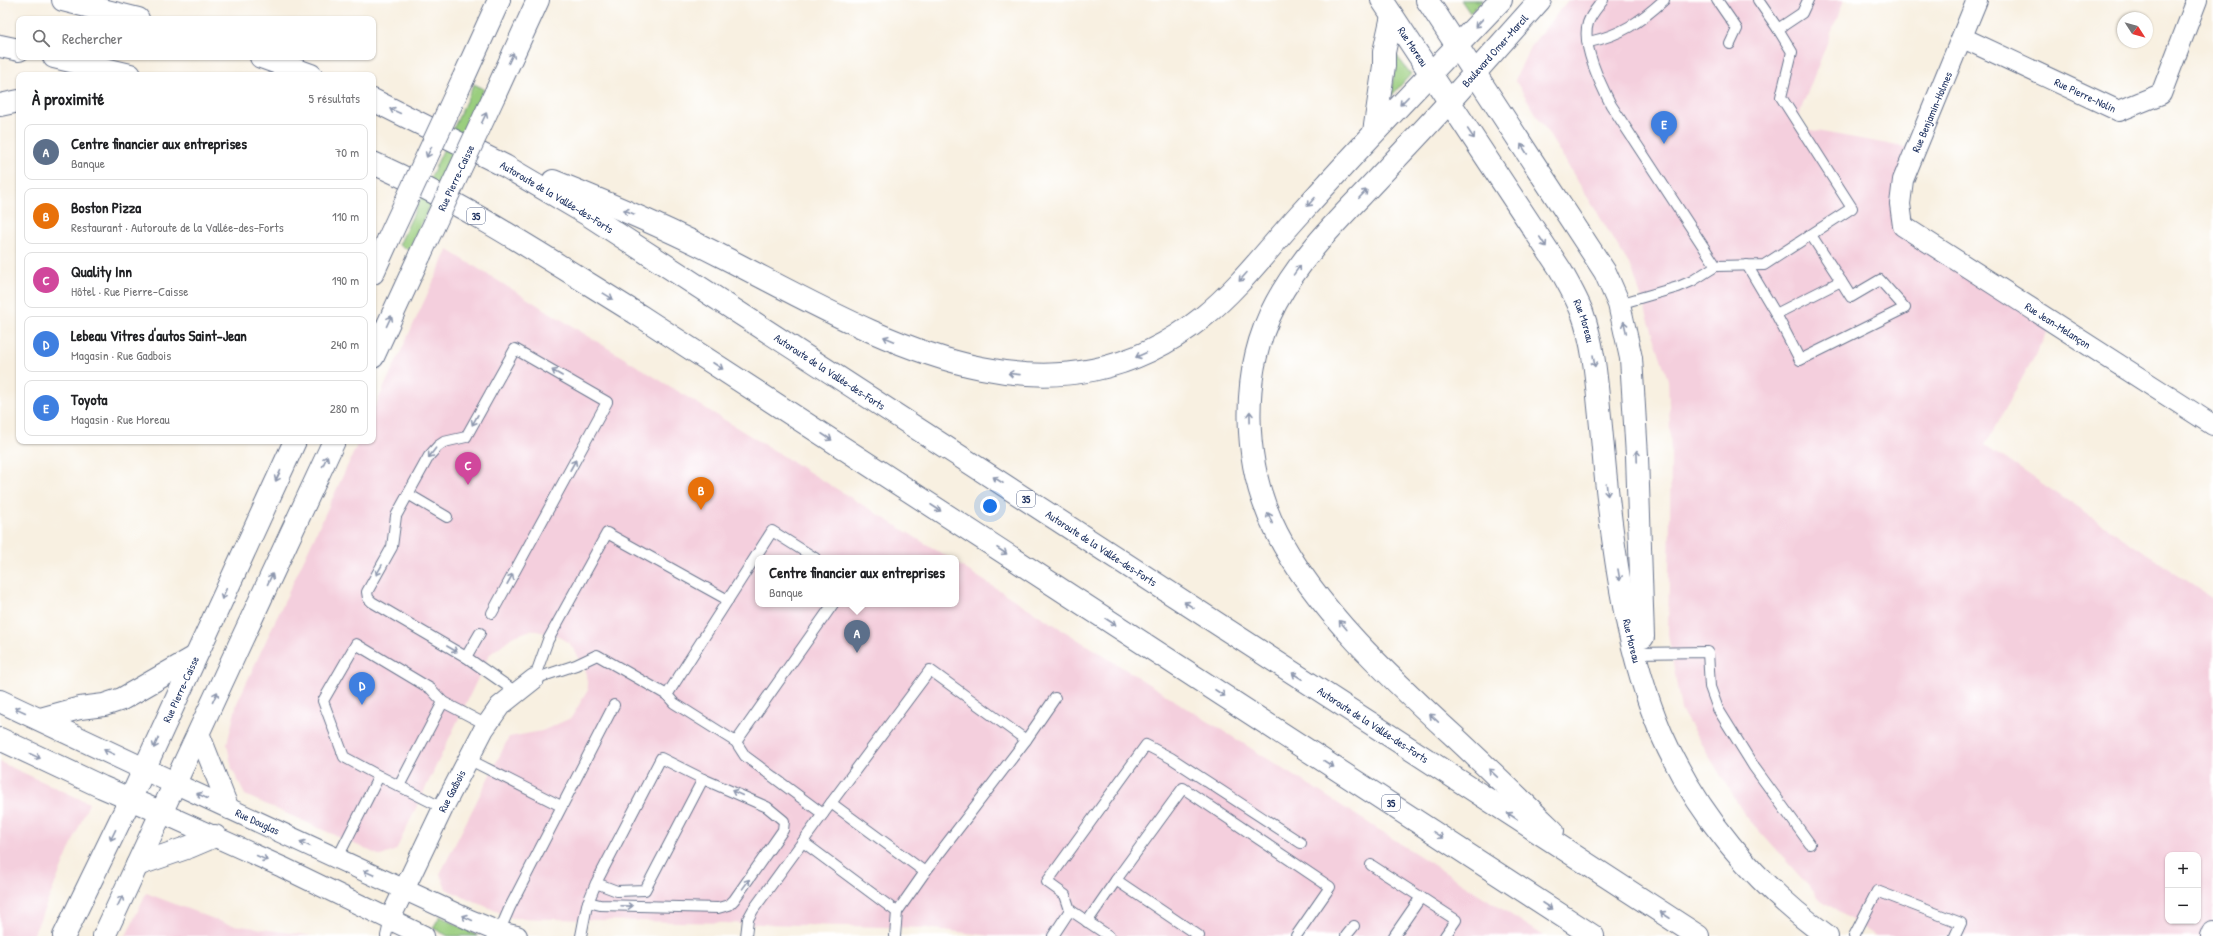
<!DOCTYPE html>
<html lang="fr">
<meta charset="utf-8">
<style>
:root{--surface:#fff;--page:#f2f2f2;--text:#202124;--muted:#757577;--line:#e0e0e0;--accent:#b5179e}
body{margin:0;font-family:"Patrick Hand",sans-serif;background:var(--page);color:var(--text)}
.controls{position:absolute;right:12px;bottom:12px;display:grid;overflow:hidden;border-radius:8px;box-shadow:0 1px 3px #0004}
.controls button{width:36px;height:36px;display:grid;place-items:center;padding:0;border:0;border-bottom:1px solid var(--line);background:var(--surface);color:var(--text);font:20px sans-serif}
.compass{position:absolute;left:2117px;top:12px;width:36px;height:36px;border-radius:50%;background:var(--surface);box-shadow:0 1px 3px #0004;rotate:126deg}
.you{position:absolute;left:990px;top:506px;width:14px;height:14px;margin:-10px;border:3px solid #fff;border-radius:50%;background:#1a73e8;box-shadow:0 0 0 6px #1a73e833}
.badge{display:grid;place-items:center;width:26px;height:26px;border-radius:50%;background:var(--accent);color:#fff;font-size:13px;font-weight:700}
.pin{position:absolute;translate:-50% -33px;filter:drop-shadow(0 1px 2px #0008)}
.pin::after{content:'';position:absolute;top:21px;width:14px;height:12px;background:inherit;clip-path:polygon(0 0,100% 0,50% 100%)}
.popup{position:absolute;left:755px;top:555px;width:204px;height:52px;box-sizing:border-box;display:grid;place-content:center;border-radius:8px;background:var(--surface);filter:drop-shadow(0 1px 3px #0005);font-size:13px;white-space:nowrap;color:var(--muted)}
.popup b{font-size:15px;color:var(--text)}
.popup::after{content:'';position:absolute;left:50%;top:100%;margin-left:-8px;border:8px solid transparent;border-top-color:var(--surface)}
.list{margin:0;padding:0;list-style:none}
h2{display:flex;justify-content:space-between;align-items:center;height:52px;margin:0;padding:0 16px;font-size:17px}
h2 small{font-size:13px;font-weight:400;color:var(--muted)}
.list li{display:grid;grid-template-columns:26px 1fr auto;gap:12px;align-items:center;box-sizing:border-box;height:56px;margin:0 8px 8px;padding:0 8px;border:1px solid var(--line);border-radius:8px}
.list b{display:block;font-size:15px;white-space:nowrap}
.list p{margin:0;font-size:13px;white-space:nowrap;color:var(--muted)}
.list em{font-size:13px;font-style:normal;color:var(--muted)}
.icon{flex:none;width:22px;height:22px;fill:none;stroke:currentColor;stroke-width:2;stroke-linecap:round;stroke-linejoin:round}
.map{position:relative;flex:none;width:2213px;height:936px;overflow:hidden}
.search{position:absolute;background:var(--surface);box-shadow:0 1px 3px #0004;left:16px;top:16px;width:360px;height:44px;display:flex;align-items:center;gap:10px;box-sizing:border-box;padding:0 14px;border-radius:8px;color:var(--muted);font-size:15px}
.panel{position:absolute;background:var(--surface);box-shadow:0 1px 3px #0004;left:16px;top:72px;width:360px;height:372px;border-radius:8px}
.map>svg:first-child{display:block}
.built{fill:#f4cfdd;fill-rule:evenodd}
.green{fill:#9ace7e;stroke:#5a7e6e}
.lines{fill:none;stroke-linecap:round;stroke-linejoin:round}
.lane-casing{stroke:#68738c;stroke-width:12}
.street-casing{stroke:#68738c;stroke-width:22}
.secondary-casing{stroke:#68738c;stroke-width:24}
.highway-casing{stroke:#68738c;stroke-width:24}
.lane{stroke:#fff;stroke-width:10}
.street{stroke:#fff;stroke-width:20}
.secondary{stroke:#fff;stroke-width:22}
.highway{stroke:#fff;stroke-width:22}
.secondary-bridge-casing{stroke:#68738c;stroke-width:24;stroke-linecap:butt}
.secondary-bridge{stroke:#fff;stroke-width:22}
.oneway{stroke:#8d97ae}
.labels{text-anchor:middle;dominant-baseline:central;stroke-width:3;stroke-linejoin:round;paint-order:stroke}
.shield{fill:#fff;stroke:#5f6d8e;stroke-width:1}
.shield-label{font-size:10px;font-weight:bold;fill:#1b2f5e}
.street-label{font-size:11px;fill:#1b2f5e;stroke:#fff}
</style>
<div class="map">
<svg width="2213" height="936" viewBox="0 0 2213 936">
<rect width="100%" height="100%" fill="#fff"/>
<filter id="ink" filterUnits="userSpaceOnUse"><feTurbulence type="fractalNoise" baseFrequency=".025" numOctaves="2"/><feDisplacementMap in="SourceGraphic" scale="8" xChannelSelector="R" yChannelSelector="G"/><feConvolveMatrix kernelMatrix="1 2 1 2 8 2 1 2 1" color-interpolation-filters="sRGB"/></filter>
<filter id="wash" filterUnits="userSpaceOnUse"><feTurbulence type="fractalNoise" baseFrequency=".012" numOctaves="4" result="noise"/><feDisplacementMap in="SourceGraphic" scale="16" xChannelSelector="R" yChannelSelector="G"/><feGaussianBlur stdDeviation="0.9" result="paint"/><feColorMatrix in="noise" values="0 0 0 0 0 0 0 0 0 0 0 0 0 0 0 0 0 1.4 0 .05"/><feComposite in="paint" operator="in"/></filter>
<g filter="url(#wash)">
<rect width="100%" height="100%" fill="#f8f0e1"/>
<!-- built -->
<g class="built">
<path d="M1568 0H1844L1794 127 1910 148 1901 225 2055 319 1985 445 2213 599V936H1876L1821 900 1744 814 1681 710 1668 634 1671 457 1668 380 1632 269 1515 80 1530 47ZM2168 855H2198V921H2168Z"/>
<path d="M448 250 949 558H758V604H956V563L1314 788 1544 936H991L927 928 512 918 446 889 440 874 509 737 542 731 571 718 588 690 585 667 570 644 556 635 531 630 512 637 489 655 396 850 381 856 245 795 232 769 227 744 237 703 359 441H373V411Z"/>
<path d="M0 762 89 803 33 936H0Z"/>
<path d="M146 893 227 924 312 936H126Z"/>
</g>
<!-- green -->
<g class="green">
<path d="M1461 0H1483L1470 13Z"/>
<path d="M1396 55 1411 74 1391 96Z"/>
<path d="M474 84 484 89 409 250 399 245Z"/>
<path d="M440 916 478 936H448L433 928Z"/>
</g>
</g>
<g filter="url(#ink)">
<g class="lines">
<!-- lane casing -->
<g class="lane-casing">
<g id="lane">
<path d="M1603 0C1598 7 1591 14 1588 23 1581 45 1601 85 1611 105L1716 266 1692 281 1678 287 1619 304"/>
<path d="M1717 0 1737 29 1730 44"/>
<path d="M1758 0 1778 29 1802 13 1808 0"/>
<path d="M1589 42C1621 35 1640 22 1664 0"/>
<path d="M1747 265 1776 314 1841 281 1811 235"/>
<path d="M1716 266 1764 265 1852 208 1781 97 1792 52 1778 29"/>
<path d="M1776 314 1800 360 1905 308 1880 280 1851 297 1841 281"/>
<path d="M408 494 447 517"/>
<path d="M480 633 466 657 372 602 368 598 367 592 392 547 396 516 429 456 438 446 444 442 466 437 515 349 607 402 492 613"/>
<path d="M1636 653 1708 652 1710 687 1718 709 1754 767 1810 844"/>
<path d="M466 657 516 692"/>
<path d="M534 679 576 665 597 655 667 695 674 703 736 742 745 756 823 814"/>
<path d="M534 679 548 640 607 533 728 600"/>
<path d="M667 695 772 531 815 558"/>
<path d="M443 702 487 725"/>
<path d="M1026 740 1055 698"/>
<path d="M736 742 833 604"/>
<path d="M468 759 561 806"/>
<path d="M379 776 344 757 323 701 356 644 431 689 443 702 399 786"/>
<path d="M831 803 930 670 1026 740 925 872"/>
<path d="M803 842 897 912"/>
<path d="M337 859 379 776 443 808"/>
<path d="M1371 865 1456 920 1445 936"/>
<path d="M1116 880 1183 788 1330 887 1296 936"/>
<path d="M588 902 600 905 718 908 729 905 734 900 783 830 784 821 767 807 703 779"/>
<path d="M1070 910 1065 895 1047 882 1146 745 1171 758 1301 843"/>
<path d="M1087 922 1116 880 1199 936"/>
<path d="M499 932 510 907 614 705"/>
<path d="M386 936 390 919"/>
<path d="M581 936 587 905 596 883 661 758 703 779 645 890 617 891 596 883"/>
<path d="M746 936 748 919 753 910 831 803 925 872 897 912 895 936"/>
<path d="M1053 936 1070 910 1109 936"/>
<path d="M1346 936 1354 926"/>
<path d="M1394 936 1421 897"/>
<path d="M1854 936 1877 891 1961 923 1955 936"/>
</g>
</g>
<!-- street casing -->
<g class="street-casing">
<g id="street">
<path id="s1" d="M1977 0 1903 180 1900 204 1903 226 2213 425"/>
<path id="s2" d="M1963 38 2119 111 2161 94 2197 0"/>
<path d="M199 733 229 809"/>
<path id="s3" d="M174 783 470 920 499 932 517 936"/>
<path d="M160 812 282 867 424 936"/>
<path id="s4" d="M390 919 443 808 484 729 500 706 534 679"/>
<path d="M2211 936 2213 931"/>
</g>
</g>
<!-- secondary casing -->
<g class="secondary-casing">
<g id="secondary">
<path id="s5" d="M1382 0 1560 269C1568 283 1576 297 1582 312 1593 342 1596 375 1599 407 1602 435 1604 462 1607 489 1616 571 1629 657 1661 733 1696 813 1756 885 1827 936"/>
<path d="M1427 0 1592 252 1605 272 1619 304 1631 358 1637 456 1643 637"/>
<path d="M1431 73 1501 0"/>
<path d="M463 79 499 0"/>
<path d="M495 94 538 0"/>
<path id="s6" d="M1449 102 1540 0"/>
<path d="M373 273 388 240"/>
<path d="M373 357 420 255"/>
<path d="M0 701 174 783"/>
<path d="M40 719 80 708 104 705 122 699 195 657"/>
<path d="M0 739 102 787 160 812"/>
<path d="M137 865 189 847 215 836"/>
<path id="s7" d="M64 936 130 800 295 441"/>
<path d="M104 936 334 441"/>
</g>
</g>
<!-- highway casing -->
<g class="highway-casing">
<g id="highway">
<path d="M63 0 138 19"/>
<path d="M0 46 19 50"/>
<path d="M54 57 130 75"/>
<path d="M261 57 311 75"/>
<path id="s8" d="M373 100 505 166 590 216 1698 936"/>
<path d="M1449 102C1421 133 1391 164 1362 195 1330 228 1298 262 1276 303 1239 371 1242 465 1277 533 1316 610 1394 681 1457 739 1489 769 1521 800 1553 831"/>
<path d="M0 105 19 101"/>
<path d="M1374 132 1384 66V52L1392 16"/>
<path d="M373 163C468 205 554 263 642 317L1593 936"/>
<path d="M553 181C613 205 671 230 729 260 877 336 1047 442 1203 317 1239 288 1268 249 1299 215 1342 167 1386 120 1431 73"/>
</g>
</g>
<!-- lane -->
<use href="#lane" class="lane"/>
<!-- street -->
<use href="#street" class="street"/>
<!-- secondary -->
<use href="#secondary" class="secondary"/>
<!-- highway -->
<use href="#highway" class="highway"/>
<!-- secondary-bridge casing -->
<g class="secondary-bridge-casing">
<g id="secondary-bridge">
<path d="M388 240 463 79"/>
<path id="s9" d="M420 255 495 94"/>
</g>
</g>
<!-- secondary-bridge -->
<use href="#secondary-bridge" class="secondary-bridge"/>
</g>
<!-- one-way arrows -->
<defs><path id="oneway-shaft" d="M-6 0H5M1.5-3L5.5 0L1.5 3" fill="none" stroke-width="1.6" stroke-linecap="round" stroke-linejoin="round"/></defs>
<g class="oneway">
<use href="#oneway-shaft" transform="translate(1479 23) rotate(133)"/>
<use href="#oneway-shaft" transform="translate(511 58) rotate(-65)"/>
<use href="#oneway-shaft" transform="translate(1404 101) rotate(134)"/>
<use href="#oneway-shaft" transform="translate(395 111) rotate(-155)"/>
<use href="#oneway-shaft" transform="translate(484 118) rotate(-65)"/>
<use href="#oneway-shaft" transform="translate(1471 134) rotate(56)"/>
<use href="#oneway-shaft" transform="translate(1524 149) rotate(-123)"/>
<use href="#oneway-shaft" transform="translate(429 152) rotate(115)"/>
<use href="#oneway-shaft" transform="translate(1363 194) rotate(-46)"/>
<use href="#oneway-shaft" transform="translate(1311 202) rotate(132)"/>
<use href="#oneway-shaft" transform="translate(629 212) rotate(-157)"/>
<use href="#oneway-shaft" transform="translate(1543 242) rotate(57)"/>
<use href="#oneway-shaft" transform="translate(1297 270) rotate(-54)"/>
<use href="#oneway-shaft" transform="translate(1243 277) rotate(132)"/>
<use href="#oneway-shaft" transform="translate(608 296) rotate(31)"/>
<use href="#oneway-shaft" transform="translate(389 321) rotate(-65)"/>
<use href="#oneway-shaft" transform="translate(1625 327) rotate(-103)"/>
<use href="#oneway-shaft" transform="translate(889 339) rotate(-157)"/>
<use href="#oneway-shaft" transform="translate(1141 355) rotate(156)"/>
<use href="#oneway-shaft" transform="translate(1594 361) rotate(81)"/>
<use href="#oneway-shaft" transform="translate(718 366) rotate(33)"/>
<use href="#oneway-shaft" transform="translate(557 373) rotate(-150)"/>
<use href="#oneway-shaft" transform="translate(1014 374) rotate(-174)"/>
<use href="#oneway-shaft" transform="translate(1250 417) rotate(-91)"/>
<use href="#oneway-shaft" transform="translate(475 420) rotate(119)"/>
<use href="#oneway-shaft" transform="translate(827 437) rotate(33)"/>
<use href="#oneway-shaft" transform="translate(432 453) rotate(127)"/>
<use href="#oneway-shaft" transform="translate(1637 456) rotate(-92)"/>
<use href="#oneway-shaft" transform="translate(325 461) rotate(-65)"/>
<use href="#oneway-shaft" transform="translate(573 465) rotate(-61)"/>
<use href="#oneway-shaft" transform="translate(278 476) rotate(115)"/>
<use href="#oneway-shaft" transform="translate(998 480) rotate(-147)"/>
<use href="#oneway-shaft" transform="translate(1607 490) rotate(84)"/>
<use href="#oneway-shaft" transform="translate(936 508) rotate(33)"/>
<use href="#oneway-shaft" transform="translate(1270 518) rotate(-112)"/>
<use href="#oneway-shaft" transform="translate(1002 551) rotate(33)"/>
<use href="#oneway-shaft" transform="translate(379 570) rotate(120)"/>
<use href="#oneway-shaft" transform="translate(1619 575) rotate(80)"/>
<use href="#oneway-shaft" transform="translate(270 579) rotate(-65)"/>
<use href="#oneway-shaft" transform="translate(510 579) rotate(-61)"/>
<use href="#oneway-shaft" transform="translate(224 594) rotate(114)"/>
<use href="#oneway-shaft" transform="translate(1189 605) rotate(-147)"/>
<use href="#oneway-shaft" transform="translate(1111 622) rotate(33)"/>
<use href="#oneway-shaft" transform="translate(1343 625) rotate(-130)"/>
<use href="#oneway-shaft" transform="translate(452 649) rotate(30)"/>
<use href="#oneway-shaft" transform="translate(1297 676) rotate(-147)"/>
<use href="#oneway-shaft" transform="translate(1220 693) rotate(33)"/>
<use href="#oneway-shaft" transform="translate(215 697) rotate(-65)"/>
<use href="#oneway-shaft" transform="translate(20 710) rotate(-155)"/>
<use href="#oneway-shaft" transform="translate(1434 718) rotate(-137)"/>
<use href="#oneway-shaft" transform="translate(156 743) rotate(114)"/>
<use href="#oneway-shaft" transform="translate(109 752) rotate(-155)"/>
<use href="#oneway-shaft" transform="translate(35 756) rotate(25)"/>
<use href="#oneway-shaft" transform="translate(1329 764) rotate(33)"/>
<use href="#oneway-shaft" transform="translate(1493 773) rotate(-137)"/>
<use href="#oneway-shaft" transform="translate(737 793) rotate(-155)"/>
<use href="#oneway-shaft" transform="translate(202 796) rotate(-154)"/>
<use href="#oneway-shaft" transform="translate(1512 816) rotate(-147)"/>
<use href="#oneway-shaft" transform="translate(113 835) rotate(116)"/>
<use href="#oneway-shaft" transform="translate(1438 835) rotate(34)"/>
<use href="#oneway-shaft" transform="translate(305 844) rotate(-155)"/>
<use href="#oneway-shaft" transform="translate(262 858) rotate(25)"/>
<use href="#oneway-shaft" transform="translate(369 873) rotate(-156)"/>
<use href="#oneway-shaft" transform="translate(746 884) rotate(-54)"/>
<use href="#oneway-shaft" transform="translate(120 901) rotate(-65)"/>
<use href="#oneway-shaft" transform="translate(627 906) rotate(2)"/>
<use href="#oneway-shaft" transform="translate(1547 906) rotate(33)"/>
<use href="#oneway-shaft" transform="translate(1665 915) rotate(-147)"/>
<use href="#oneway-shaft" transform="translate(467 918) rotate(-155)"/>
</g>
</g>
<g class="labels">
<!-- shield labels -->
<g class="shield">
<rect x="467" y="208" width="18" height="16" rx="3"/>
<rect x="1017" y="491" width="18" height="16" rx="3"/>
<rect x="1382" y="795" width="18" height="16" rx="3"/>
</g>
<g class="shield-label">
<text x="476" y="216">35</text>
<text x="1026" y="499">35</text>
<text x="1391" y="803">35</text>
</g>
<!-- street labels -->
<g class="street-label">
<text stroke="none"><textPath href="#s5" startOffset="56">Rue Moreau</textPath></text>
<text stroke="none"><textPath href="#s6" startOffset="69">Boulevard Omer-Marcil</textPath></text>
<text stroke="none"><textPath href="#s2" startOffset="135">Rue Pierre-Nolin</textPath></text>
<text transform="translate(1932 112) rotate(-67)">Rue Benjamin-Holmes</text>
<text stroke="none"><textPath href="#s9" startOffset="85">Rue Pierre-Caisse</textPath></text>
<text stroke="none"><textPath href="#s8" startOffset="208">Autoroute de la Vallée-des-Forts</textPath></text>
<text stroke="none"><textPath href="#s5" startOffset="380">Rue Moreau</textPath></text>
<text stroke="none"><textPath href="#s1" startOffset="425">Rue Jean-Melançon</textPath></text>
<text stroke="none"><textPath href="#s8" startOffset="532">Autoroute de la Vallée-des-Forts</textPath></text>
<text stroke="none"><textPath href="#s8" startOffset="856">Autoroute de la Vallée-des-Forts</textPath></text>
<text stroke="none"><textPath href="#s5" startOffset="704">Rue Moreau</textPath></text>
<text stroke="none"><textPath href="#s7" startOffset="273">Rue Pierre-Caisse</textPath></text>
<text stroke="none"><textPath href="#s8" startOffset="1180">Autoroute de la Vallée-des-Forts</textPath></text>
<text stroke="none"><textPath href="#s4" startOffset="142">Rue Gadbois</textPath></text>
<text stroke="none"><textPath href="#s3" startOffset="92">Rue Douglas</textPath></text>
</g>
</g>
</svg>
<div class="controls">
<button>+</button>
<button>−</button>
</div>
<svg class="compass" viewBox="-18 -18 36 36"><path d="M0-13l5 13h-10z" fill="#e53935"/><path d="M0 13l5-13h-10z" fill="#757577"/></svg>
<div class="you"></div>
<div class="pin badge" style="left:857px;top:653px;background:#5c6f8a">A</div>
<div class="popup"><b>Centre financier aux entreprises</b>Banque</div>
<div class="pin badge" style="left:701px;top:510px;background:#e8710a">B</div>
<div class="pin badge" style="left:468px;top:485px;background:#d1479c">C</div>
<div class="pin badge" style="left:362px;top:705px;background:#3f7fe0">D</div>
<div class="pin badge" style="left:1664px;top:144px;background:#3f7fe0">E</div>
<div class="search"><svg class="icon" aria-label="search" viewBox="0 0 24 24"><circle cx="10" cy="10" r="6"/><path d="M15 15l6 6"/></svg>Rechercher</div>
<section class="panel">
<h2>À proximité<small>5 résultats</small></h2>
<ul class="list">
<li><span class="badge" style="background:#5c6f8a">A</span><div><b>Centre financier aux entreprises</b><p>Banque</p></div><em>70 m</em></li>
<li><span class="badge" style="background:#e8710a">B</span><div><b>Boston Pizza</b><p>Restaurant · Autoroute de la Vallée-des-Forts</p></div><em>110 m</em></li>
<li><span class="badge" style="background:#d1479c">C</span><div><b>Quality Inn</b><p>Hôtel · Rue Pierre-Caisse</p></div><em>190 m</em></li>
<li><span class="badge" style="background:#3f7fe0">D</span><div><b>Lebeau Vitres d'autos Saint-Jean</b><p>Magasin · Rue Gadbois</p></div><em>240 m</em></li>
<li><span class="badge" style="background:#3f7fe0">E</span><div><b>Toyota</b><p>Magasin · Rue Moreau</p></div><em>280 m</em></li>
</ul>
</section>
</div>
